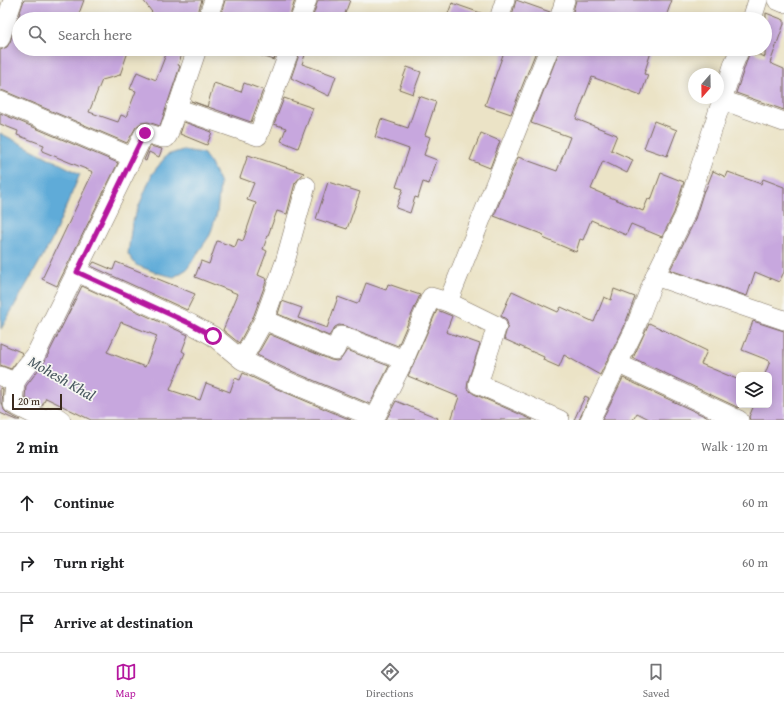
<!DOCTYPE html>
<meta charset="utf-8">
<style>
:root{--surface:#fff;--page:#f6f6f6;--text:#202124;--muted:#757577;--line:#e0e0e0;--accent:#b5179e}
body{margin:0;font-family:"Gentium Book Plus",serif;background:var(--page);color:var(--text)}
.controls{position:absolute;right:12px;bottom:12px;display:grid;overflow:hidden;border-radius:6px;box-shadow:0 2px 10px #0003}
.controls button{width:36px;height:36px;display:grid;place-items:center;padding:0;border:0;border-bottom:1px solid var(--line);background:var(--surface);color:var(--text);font:20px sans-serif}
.compass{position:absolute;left:688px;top:68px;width:36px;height:36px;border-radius:50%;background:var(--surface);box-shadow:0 2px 10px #0003;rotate:200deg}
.scale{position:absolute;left:12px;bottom:10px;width:50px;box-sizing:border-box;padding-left:4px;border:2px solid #3b2a1e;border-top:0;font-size:11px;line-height:14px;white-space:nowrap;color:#3b2a1e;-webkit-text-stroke:3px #f6f6f2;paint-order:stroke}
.stop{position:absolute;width:12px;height:12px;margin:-9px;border:3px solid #b5179e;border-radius:50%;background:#fff}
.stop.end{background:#b5179e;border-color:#fff;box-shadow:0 1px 4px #0008}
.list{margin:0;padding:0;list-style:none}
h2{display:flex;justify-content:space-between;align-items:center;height:52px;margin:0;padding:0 16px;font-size:17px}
h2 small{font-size:13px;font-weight:400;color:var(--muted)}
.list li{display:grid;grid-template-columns:26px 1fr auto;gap:12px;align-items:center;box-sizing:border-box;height:60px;padding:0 16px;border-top:1px solid var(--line)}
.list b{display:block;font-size:15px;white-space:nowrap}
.list em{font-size:13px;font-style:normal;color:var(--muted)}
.icon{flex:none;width:22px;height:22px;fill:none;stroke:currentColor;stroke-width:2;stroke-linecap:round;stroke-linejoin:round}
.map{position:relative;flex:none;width:784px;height:420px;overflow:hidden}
.search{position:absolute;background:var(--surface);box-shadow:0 2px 10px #0003;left:12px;right:12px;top:12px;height:44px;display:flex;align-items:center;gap:10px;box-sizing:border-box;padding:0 14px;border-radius:22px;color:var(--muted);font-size:15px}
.sheet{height:232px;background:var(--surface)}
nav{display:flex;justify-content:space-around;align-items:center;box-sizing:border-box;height:56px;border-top:1px solid var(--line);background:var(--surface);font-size:11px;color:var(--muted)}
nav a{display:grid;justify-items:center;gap:2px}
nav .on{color:var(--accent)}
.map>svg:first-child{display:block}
.water{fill:#5fabd8;stroke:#4d6a7b}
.building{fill:#c7a7de;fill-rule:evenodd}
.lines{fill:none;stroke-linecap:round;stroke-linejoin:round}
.street-casing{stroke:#796b59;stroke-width:20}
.street{stroke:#fff;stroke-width:19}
.route{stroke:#b5179e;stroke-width:5}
.labels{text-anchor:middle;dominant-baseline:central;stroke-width:3.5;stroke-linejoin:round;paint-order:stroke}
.water-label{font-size:15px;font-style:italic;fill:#48575f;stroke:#f6f6f2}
</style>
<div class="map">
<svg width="784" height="420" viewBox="0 0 784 420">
<rect width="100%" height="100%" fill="#f6f6f2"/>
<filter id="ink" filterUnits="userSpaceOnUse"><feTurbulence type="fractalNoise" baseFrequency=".025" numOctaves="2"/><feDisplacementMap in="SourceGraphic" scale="8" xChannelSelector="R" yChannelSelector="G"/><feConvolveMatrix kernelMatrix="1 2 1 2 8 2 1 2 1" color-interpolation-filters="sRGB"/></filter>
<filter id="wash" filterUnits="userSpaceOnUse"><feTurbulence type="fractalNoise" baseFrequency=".012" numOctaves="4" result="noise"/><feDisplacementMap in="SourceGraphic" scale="16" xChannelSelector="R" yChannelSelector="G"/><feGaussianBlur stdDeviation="0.9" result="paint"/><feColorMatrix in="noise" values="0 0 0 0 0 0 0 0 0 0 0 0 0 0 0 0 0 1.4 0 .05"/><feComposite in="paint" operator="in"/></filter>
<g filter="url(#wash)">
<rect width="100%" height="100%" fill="#ebe3c6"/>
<!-- water -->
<g class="water">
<path d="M0 133 80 174 51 242 1 329Z"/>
<path d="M183 150 203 153 211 164 220 183 217 213 210 235 187 269 174 277 157 273 136 265 128 254 132 223 152 174 167 155Z"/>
</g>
<g id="blocks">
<!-- building -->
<g class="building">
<path d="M24 0H84L77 19H19V49H129L120 75 102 80 89 112 118 122 121 115 126 117 136 91 130 89 137 72 156 80 168 49H184L178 65 180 66 160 126 148 122 141 123 136 127 127 143 4 91 0 90V50L7 47 10 42Z"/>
<path d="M143 0H202L196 19H157Z"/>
<path d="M225 0H295L289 19H225L220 17Z"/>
<path d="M318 0H350L343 19H335L324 15 323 19H312Z"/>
<path d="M516 0 550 12 548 19H511Z"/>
<path d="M576 0H672L665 19H571Z"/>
<path d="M452 3 489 16 488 19H446Z"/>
<path d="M766 13 784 20V24L770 63 784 69V110L736 93 750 51 765 57Z"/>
<path d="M248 49H278L274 60 247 51Z"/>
<path d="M301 49H307L302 64 336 76 329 96 291 78Z"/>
<path d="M505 49H537L511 114 485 105Z"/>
<path d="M560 49H652L644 74 648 75 641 95 592 77 576 119 617 135 611 150 633 160 627 173 603 161 591 189 643 211 648 199 651 200 661 173 684 182 674 213 662 237 631 224 626 235 591 220 583 240 580 239 576 252 543 238 544 235 494 216 518 157 557 171 570 137 531 123Z"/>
<path d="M407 67 421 72 413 94 399 89Z"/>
<path d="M214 83 241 92 244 83 263 90 251 122 191 101 207 107Z"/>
<path d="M419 96 436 102 425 135 430 137 424 155 437 160 429 184 423 182 418 198 415 197 410 213 396 208 403 189 396 187 409 149 375 137 381 119 408 128Z"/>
<path d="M284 98 313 108 298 148 281 141 286 128 274 124Z"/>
<path d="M0 113 118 163 57 286 42 279 93 172 42 151 44 145 17 135 18 131 0 124Z"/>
<path d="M654 121 677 130 667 156 644 148Z"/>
<path d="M184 122 212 132 207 145 180 134Z"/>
<path d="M481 133 500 141 490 168 470 160Z"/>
<path d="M150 146 162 149 159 157 149 152 146 161 144 160Z"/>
<path d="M248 155 304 173 295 183 287 214 277 211 263 249 267 251 258 275 267 279 254 315 239 343 223 330 238 294 195 277 201 261 209 264 217 241 235 247 238 239 243 241 256 203 247 200 254 183 240 178Z"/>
<path d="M713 171 726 177 728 172 761 184 763 179 784 187V272L779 282 755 272 747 296 670 270 694 222 704 190 705 191Z"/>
<path d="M328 182 360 192 347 229 316 219Z"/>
<path d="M94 262 113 270 116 262 195 294 187 310 91 266Z"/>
<path d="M366 283 386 290 388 284 420 295 398 346 345 326 339 325 335 327 329 336 278 314 282 301 302 308 298 318 327 328 338 297 357 304 358 302H359Z"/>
<path d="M82 286 188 335 182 351 185 353 170 390 200 400 206 383 230 392 235 378 240 380 243 373 275 388 351 420H91L46 398 42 406 25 398 26 386 45 361ZM121 322 157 336 145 367 107 352Z"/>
<path d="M614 289 635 297 624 327 600 375 564 355 559 367 543 360 544 357 504 339 508 325 506 319 501 316 512 291 558 312 561 307 594 322 604 297 611 300Z"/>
<path d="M437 310 452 316 446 332 480 344 468 381 467 389 474 394 533 420H451L459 397 408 376Z"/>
<path d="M753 321 784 331V420H750L749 417 754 405H769V375L765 374 770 361 742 350Z"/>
<path d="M649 323 707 351 701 364 739 380V408L633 358Z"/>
<path d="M269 334 331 360 337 361 341 359 347 350 389 366 370 404 284 368 257 355Z"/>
<path d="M0 343 23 353 11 369 0 365Z"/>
<path d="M623 378 713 420H651L637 413 633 420H602Z"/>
<path d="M0 388 3 389 2 403 4 410 8 414 20 420H16L0 413Z"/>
<path d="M585 396 589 398 579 420H574Z"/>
<path d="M396 401 438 418 437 420H386Z"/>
</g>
</g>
</g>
<g filter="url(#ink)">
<use href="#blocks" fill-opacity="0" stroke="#796b59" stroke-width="1"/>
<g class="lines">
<!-- street casing -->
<g class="street-casing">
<g id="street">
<path d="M777 0 784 3"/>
<path d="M207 19 214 0"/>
<path d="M300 19 307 0"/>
<path d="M499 19 505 0"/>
<path d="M559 19 565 0"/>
<path d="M752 19 758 0"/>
<path d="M0 39 13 0"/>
<path d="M549 49 448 302 497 326 478 384 560 420"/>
<path d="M722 100 784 122"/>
<path d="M0 101 132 157"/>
<path d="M176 108 258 136 290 49"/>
<path d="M77 272 191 324 213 336 242 360 264 320 335 350 341 336 404 360 375 418 279 378 242 360"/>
<path d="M655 276 784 320"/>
<path d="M264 320 285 262 306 186"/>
<path d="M404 360 431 297 448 302"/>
<path d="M619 364 739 420"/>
<path d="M0 376 15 382 24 369 35 356 143 136 145 133 163 138H166L168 135 197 49"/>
<path d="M15 382 13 404 43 419 55 416 61 420"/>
<path d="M590 420 634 331 655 276 684 217 734 63 740 49"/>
</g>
</g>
<!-- street -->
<use href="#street" class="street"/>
</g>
</g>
<g class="lines" filter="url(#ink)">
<!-- route -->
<path class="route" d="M145 133 143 136 77 272 191 324 213 336"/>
</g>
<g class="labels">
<!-- water labels -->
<g class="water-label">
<text transform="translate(62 378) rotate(30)">Mohesh Khal</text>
</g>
</g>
</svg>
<div class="controls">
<button><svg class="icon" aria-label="layers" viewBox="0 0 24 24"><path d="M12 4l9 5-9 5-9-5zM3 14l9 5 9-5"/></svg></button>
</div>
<svg class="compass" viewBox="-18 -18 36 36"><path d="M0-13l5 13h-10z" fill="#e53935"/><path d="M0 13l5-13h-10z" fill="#757577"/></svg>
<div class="scale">20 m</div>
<div class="stop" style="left:213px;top:336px"></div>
<div class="stop end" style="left:145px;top:133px"></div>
<div class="search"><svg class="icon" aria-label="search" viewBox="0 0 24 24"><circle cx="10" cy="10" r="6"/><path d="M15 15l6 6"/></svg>Search here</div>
</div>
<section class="sheet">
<h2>2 min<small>Walk · 120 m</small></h2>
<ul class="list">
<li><svg class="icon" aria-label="ahead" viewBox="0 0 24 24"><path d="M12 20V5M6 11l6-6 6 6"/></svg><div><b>Continue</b></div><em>60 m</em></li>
<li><svg class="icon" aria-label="right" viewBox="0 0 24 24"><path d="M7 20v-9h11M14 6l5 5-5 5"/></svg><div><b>Turn right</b></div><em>60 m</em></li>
<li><svg class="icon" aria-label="arrive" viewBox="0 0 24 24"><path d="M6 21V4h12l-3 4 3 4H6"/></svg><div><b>Arrive at destination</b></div></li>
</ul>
</section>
<nav>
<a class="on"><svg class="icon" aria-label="map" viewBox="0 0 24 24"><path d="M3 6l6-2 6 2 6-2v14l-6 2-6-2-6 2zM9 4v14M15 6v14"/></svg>Map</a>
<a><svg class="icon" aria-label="directions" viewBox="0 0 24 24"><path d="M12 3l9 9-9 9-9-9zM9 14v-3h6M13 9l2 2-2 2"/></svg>Directions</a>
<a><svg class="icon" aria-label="saved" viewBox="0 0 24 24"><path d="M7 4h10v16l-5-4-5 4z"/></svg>Saved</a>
</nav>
